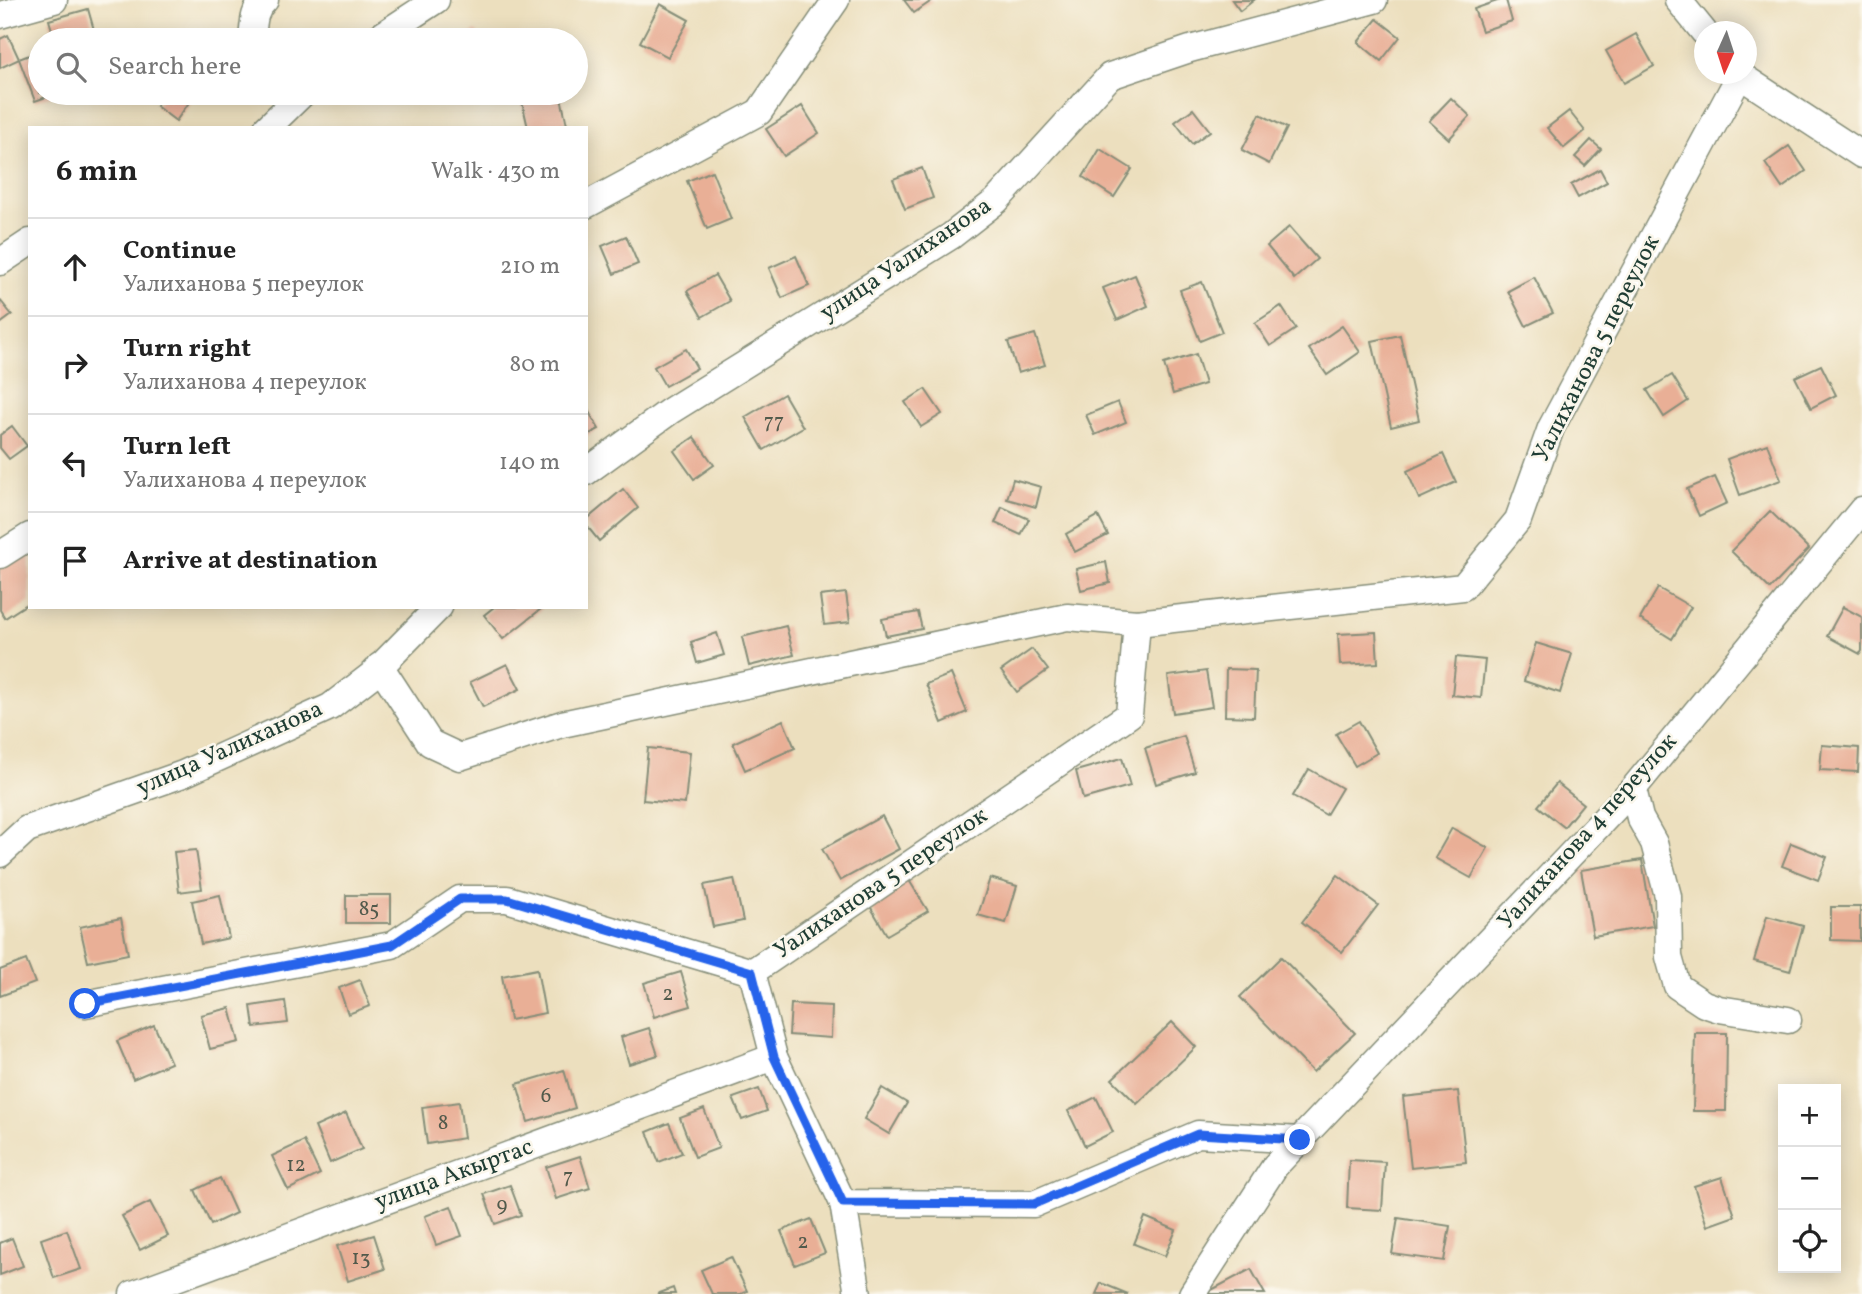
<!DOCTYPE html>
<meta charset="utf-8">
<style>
:root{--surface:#fff;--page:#f2f2f2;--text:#222;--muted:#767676;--line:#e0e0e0}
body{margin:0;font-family:Vollkorn,serif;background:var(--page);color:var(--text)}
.controls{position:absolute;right:21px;bottom:21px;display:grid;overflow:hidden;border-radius:0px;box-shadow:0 4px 18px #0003}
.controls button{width:63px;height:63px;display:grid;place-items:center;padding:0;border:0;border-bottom:2px solid var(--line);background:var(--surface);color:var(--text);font:35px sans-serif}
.compass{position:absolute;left:1694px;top:21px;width:63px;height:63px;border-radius:50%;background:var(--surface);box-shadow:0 4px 18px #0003;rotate:183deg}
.stop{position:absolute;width:21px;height:21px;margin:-16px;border:5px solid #2563eb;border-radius:50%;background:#fff}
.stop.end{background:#2563eb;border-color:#fff;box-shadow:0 2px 7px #0008}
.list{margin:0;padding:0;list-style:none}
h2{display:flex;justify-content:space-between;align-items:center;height:91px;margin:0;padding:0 28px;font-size:30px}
h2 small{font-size:23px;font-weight:400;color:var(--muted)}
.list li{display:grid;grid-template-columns:46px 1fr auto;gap:21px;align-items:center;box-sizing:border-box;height:98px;padding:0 28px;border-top:2px solid var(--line)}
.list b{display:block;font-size:26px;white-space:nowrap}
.list p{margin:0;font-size:23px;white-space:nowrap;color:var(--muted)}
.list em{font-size:23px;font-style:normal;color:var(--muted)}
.icon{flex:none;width:38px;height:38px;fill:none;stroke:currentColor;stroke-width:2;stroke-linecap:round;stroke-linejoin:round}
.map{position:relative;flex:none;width:1862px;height:1294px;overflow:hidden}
.search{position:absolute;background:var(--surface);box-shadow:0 4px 18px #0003;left:28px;top:28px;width:560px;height:77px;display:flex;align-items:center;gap:18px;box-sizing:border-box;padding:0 24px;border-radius:38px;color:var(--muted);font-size:26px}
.panel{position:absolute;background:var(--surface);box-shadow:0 4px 18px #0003;left:28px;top:126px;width:560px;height:483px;border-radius:0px}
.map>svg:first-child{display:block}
.building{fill:#e9af96}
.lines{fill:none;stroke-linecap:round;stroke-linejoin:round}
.minor-casing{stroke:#868e79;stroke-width:29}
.minor{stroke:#fff;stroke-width:26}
.route{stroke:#2563eb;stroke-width:9}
.labels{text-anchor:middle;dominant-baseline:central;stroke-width:5;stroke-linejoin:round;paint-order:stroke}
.number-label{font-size:21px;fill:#525a4c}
.street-label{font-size:24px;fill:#1f3d34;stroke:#fbf7ec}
</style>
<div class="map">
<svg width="1862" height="1294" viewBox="0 0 1862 1294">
<rect width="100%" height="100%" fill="#fbf7ec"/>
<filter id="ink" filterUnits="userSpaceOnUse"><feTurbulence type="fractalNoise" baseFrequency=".0143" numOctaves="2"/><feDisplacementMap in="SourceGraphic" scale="14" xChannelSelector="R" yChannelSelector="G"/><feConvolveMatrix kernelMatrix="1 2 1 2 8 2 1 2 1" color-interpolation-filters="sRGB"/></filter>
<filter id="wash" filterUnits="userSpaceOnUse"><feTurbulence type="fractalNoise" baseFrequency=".00686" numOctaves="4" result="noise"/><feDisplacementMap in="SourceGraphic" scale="28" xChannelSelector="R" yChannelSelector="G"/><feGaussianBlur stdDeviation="1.57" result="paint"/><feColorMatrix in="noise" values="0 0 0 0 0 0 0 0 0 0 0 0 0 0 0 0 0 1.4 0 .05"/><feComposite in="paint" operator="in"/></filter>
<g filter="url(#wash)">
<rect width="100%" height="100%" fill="#ecdfbe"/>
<g id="blocks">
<!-- building -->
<g class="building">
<path d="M904 0H933L914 13Z"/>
<path d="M1232 0H1254L1240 11Z"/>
<path d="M1500 0H1506L1512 21 1482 31 1474 9Z"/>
<path d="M660 4 689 20 668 57 640 42Z"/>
<path d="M88 9 96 37 86 40H55L49 20Z"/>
<path d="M1377 19 1400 37 1381 61 1358 42Z"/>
<path d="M476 31 481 40H459Z"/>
<path d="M1636 34 1654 66 1624 83 1606 51Z"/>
<path d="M8 35 19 59 40 51V93H58L35 101 19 59 0 68V39Z"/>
<path d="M165 93H179L190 101 176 121 156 106Z"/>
<path d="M520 93H560L567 125 552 128H528Z"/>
<path d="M1451 98 1470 116 1449 139 1429 121Z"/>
<path d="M802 106 819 133 784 156 766 129Z"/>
<path d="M1193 109 1210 131 1192 144 1175 122Z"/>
<path d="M1569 111 1585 131 1564 148 1547 128Z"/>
<path d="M1260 114 1287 128 1269 164 1242 150Z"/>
<path d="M1591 140 1601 149 1585 166 1575 157Z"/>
<path d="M1789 146 1806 171 1782 188 1765 163Z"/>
<path d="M1100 149 1132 169 1114 197 1083 177Z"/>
<path d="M922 168 933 198 905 209 893 179Z"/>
<path d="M1600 169 1607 182 1578 198 1571 185Z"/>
<path d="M712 171 731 219 707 229 687 181Z"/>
<path d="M1289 227 1317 259 1294 279 1267 246Z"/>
<path d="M626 236 638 264 614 274 602 246Z"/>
<path d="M796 256 809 286 782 298 769 268Z"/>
<path d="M715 275 730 301 702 317 687 291Z"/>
<path d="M1135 275 1148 306 1117 320 1103 288Z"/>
<path d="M1534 277 1553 313 1526 326 1508 291Z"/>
<path d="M1202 282 1222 332 1200 341 1180 290Z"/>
<path d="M0 300 12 315 0 324Z"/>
<path d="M1281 306 1296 329 1270 346 1255 323Z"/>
<path d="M1342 326 1360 352 1327 375 1309 349Z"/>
<path d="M1035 334 1045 365 1018 373 1008 342Z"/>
<path d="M1400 335 1419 420 1391 427 1372 341Z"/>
<path d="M686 349 697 368 665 386 654 367Z"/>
<path d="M1196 354 1205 384 1173 394 1164 364Z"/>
<path d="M1821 365 1836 395 1811 408 1795 377Z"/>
<path d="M1672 375 1688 401 1664 417 1647 390Z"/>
<path d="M925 389 942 414 921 427 905 402Z"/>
<path d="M784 394 803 427 764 450 745 417Z"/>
<path d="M1118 402 1126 422 1095 435 1086 415Z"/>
<path d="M586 407 599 429 586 436Z"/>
<path d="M12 426 27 446 9 459 0 448V435Z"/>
<path d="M694 437 714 465 694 479 674 451Z"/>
<path d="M1767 444 1781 480 1740 495 1727 459Z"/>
<path d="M1443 454 1456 482 1419 499 1407 471Z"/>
<path d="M1715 477 1727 503 1699 516 1687 489Z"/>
<path d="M1013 479 1041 487 1036 507 1007 499Z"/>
<path d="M623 489 638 508 599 541 586 525V520Z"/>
<path d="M1002 507 1029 519 1021 535 995 523Z"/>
<path d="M1770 511 1809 549 1770 589 1731 551Z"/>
<path d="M1098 516 1108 535 1075 552 1066 534Z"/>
<path d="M30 550V602L5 618 0 610V568Z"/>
<path d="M1106 562 1110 583 1081 590 1076 569Z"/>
<path d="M1658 588 1691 607 1672 639 1640 619Z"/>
<path d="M846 593 850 622 824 625 820 596Z"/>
<path d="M494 607H540L541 609 503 639 484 615Z"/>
<path d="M1843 607 1862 617V651L1860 654 1827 636Z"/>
<path d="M918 612 922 629 886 636 882 619Z"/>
<path d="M786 626 794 655 749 666 742 637Z"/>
<path d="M1376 632 1378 663 1340 665 1338 634Z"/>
<path d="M717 633 724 655 697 663 691 642Z"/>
<path d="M1536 643 1572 654 1560 693 1524 681Z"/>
<path d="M1032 649 1048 670 1017 692 1001 671Z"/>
<path d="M1456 657 1485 660 1481 698 1452 695Z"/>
<path d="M507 664 520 689 483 707 470 682Z"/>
<path d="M1226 669 1256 670 1254 717 1225 716Z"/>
<path d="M1206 671 1212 707 1173 713 1168 676Z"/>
<path d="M951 674 967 712 942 723 926 684Z"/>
<path d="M783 720 795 748 745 770 733 743Z"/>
<path d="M1359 721 1377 753 1355 766 1336 734Z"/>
<path d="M1184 736 1195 772 1156 784 1145 748Z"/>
<path d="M1822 745 1859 748 1858 772 1820 770Z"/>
<path d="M648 748 690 752 685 804 643 800Z"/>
<path d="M1122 758 1130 786 1083 799 1076 771Z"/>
<path d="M1309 769 1342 788 1326 815 1293 796Z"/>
<path d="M1557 783 1583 804 1564 827 1538 806Z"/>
<path d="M882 816 899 849 840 881 822 849Z"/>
<path d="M1452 828 1488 848 1471 878 1435 858Z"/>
<path d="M1791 843 1827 857 1818 880 1782 866Z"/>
<path d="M196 850 202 889 179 892 174 852Z"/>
<path d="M1642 860 1653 926 1593 936 1581 870Z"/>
<path d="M1338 875 1378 905 1342 952 1302 922Z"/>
<path d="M907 877 928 911 887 935 867 901Z"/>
<path d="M990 878 1017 886 1006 923 978 915Z"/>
<path d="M734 879 743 921 713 927 704 885Z"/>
<path d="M220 895 229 938 201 944 192 901Z"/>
<rect x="346" y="895" width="45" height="28"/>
<path d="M1831 907H1860V941L1831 940Z"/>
<path d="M1767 916 1803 926 1790 971 1754 961Z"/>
<path d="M121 918 128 954 88 962 80 927Z"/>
<path d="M1281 957 1355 1033 1313 1072 1240 997Z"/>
<path d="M26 960 35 983 0 996V970Z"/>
<path d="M537 969 545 1013 510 1020 502 976Z"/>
<path d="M681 972 691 1006 654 1017 644 983Z"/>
<path d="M360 980 370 1006 348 1014 339 988Z"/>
<path d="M285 1001 288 1023 254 1027 251 1006Z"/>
<path d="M791 1004 832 1006 831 1038 789 1035Z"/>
<path d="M230 1008 239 1042 210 1049 201 1015Z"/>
<path d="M1172 1022 1196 1047 1137 1104 1112 1079Z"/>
<path d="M154 1025 171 1063 133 1079 117 1041Z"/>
<path d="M649 1028 658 1055 629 1064 621 1037Z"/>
<path d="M1695 1033H1727L1726 1111H1693Z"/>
<path d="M564 1070 575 1108 528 1122 517 1084Z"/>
<path d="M882 1088 907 1103 889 1134 864 1119Z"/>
<path d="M759 1089 767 1111 742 1120 733 1098Z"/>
<path d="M1458 1091 1466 1162 1411 1168 1403 1097Z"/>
<path d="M1096 1097 1113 1132 1085 1146 1068 1111Z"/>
<path d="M459 1102 464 1138 427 1144 422 1107Z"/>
<path d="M704 1109 719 1148 695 1157 680 1118Z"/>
<path d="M346 1113 362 1149 330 1163 315 1127Z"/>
<path d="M669 1123 682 1153 659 1162 647 1132Z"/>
<path d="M304 1141 320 1174 288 1190 272 1156Z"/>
<path d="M580 1156 590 1188 556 1199 546 1167Z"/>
<path d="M1349 1160 1385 1162 1382 1210 1347 1208Z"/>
<path d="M1722 1177 1735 1216 1707 1226 1694 1186Z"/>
<path d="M220 1178 236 1213 211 1225 195 1190Z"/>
<path d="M510 1185 521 1215 495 1224 484 1194Z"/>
<path d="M150 1202 168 1236 140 1250 122 1216Z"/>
<path d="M451 1206 462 1236 436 1245 425 1216Z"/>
<path d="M1145 1217 1176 1230 1165 1256 1134 1244Z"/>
<path d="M1398 1218 1450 1226 1444 1261 1392 1254Z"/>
<path d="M811 1219 825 1253 795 1265 781 1231Z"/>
<path d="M67 1230 81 1269 54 1278 41 1239Z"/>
<path d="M374 1235 385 1269 348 1281 337 1246Z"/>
<path d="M12 1238 23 1266 0 1275V1243Z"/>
<path d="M731 1257 747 1291 741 1294H712L701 1270Z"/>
<path d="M1251 1269 1265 1294H1204Z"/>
<path d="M1101 1283 1128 1294H1096Z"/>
<path d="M673 1288 675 1294H657Z"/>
</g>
</g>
</g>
<g filter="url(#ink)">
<use href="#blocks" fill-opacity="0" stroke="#868e79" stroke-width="2"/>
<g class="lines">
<!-- minor casing -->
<g class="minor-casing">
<g id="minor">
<path d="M1678 0 1704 32"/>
<path d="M0 15 54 0"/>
<path d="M252 40C254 24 252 12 265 0"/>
<path d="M375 40 436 0"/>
<path d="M1738 74 1862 155"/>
<path d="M267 128 303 93"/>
<path d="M586 205 759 112 836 0"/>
<path d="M0 262 30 242"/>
<path d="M586 472 670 411 951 236 996 201 1110 76 1190 49 1374 0"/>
<path d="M0 555 30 536"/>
<path d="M380 666 430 743 460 757 562 724 1067 617 1137 623 1463 587 1518 520 1551 428 1740 75"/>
<path d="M1633 789 1640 818 1654 843 1668 896 1669 957 1677 986 1704 1004 1719 1009 1788 1020"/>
<path d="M0 854 27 829 183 774 330 707 373 674 439 607"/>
<path d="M752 972 774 1057 843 1203 1034 1204 1198 1134 1300 1140"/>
<path d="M85 1004 392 945 460 899H507L752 972 1129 715 1137 623"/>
<path d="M843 1203 858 1294"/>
<path d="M133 1294 774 1057"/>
<path d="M1192 1294 1275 1166 1633 789 1862 510"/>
</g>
</g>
<!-- minor -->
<use href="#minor" class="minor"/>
</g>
</g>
<g class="lines" filter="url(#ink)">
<!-- route -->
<path class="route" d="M85 1004 392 945 460 899H507L752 972 774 1057 843 1203 1034 1204 1198 1134 1300 1140"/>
</g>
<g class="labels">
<!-- number labels -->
<g class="number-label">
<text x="774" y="422">77</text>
<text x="369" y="909">85</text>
<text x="668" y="994">2</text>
<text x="546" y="1096">6</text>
<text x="443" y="1123">8</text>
<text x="296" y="1165">12</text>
<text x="568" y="1177">7</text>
<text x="502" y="1205">9</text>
<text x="803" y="1242">2</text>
<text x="361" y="1258">13</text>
</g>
<!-- street labels -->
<g class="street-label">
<text transform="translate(906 260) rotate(-34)">улица Уалиханова</text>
<text transform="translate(1597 349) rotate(-63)">Уалиханова 5 переулок</text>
<text transform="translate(230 749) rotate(-24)">улица Уалиханова</text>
<text transform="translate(1588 832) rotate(-48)">Уалиханова 4 переулок</text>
<text transform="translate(881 884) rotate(-34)">Уалиханова 5 переулок</text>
<text transform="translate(454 1175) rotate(-20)">улица Акыртас</text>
</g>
</g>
</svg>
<div class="controls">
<button>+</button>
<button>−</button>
<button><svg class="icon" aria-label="locate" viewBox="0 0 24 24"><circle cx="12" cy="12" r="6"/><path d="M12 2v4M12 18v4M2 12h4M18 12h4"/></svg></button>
</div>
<svg class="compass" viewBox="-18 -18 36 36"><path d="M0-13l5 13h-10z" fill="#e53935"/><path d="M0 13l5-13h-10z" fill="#767676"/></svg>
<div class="stop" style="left:85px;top:1004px"></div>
<div class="stop end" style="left:1300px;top:1140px"></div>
<div class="search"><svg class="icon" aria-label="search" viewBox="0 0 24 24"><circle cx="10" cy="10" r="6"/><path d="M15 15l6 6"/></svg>Search here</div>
<section class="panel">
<h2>6 min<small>Walk · 430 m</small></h2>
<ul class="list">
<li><svg class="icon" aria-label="ahead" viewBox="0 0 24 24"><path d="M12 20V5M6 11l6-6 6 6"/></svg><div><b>Continue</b><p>Уалиханова 5 переулок</p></div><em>210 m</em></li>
<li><svg class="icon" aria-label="right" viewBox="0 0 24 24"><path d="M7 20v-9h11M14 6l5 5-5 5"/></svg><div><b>Turn right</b><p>Уалиханова 4 переулок</p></div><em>80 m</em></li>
<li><svg class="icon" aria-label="left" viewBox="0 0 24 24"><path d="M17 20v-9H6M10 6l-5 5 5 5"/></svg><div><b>Turn left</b><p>Уалиханова 4 переулок</p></div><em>140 m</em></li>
<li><svg class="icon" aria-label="arrive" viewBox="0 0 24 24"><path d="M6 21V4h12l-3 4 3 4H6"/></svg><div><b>Arrive at destination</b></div></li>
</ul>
</section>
</div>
